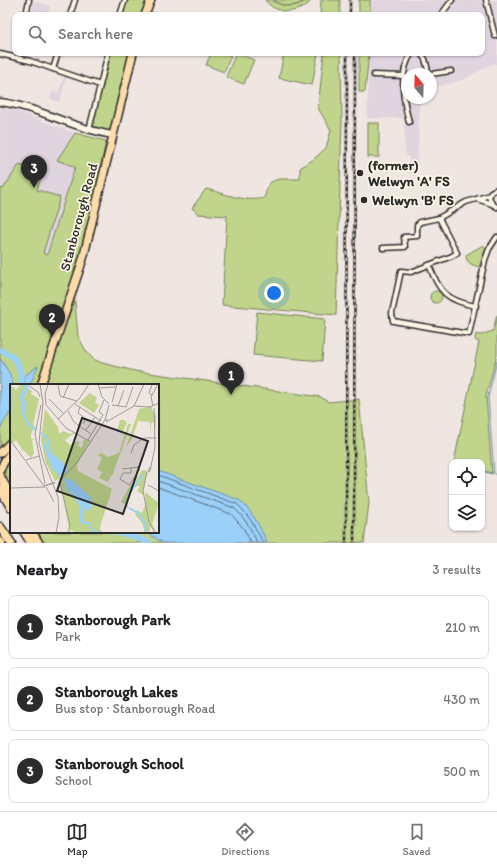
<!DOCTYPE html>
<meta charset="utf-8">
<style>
:root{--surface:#fff;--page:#f6f6f6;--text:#202124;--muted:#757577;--line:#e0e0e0;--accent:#2b2b2b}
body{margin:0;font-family:Itim,sans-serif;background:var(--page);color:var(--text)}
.controls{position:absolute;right:12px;bottom:12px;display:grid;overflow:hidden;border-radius:8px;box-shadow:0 1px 3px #0004}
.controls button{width:36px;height:36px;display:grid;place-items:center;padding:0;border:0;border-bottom:1px solid var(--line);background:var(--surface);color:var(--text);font:20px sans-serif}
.compass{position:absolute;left:401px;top:68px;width:36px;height:36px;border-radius:50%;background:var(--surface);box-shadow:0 1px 3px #0004;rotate:341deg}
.you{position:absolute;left:274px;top:293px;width:14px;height:14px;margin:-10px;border:3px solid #fff;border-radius:50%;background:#1a73e8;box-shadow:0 0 0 6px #1a73e833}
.badge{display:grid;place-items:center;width:26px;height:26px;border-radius:50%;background:var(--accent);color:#fff;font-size:13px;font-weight:700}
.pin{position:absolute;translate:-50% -33px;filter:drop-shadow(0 1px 2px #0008)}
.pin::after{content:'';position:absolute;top:21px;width:14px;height:12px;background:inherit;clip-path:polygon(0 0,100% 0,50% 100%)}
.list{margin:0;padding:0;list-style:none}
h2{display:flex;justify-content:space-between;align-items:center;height:52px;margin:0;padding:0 16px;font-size:17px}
h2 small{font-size:13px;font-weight:400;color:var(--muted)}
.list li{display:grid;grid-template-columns:26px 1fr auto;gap:12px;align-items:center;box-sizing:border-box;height:64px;margin:0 8px 8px;padding:0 8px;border:1px solid var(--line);border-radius:8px}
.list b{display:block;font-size:15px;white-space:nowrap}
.list p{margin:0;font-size:13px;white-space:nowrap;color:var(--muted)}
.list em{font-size:13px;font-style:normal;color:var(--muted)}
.icon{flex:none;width:22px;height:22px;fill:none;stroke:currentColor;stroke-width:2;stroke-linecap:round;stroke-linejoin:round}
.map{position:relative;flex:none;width:497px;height:543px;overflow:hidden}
.search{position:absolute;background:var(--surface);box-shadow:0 1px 3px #0004;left:12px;right:12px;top:12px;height:44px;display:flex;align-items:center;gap:10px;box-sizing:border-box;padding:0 14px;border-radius:8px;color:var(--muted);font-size:15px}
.sheet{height:268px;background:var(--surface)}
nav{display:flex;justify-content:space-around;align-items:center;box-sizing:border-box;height:56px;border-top:1px solid var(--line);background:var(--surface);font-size:11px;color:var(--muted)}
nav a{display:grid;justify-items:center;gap:2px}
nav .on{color:var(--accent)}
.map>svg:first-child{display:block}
.built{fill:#e0d4df}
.green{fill:#c0d58b;stroke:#76805b}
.water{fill:#9bd0f9;stroke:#6e8ea7}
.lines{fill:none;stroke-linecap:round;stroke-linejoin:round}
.shore{stroke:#586d7d;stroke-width:1}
.stream{stroke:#6e8ea7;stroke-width:1}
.river{stroke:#9bd0f9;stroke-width:6}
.street-casing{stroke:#2b2b2b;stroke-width:7}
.secondary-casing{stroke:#2b2b2b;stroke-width:9}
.primary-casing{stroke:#2b2b2b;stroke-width:10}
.highway-casing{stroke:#2b2b2b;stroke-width:11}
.street{stroke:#fcf5e5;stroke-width:4}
.secondary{stroke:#fcf5e5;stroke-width:6}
.primary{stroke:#fddcac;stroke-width:7}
.highway{stroke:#fddcac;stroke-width:8}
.rail-casing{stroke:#2b2b2b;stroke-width:2.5}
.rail{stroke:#fcf5e5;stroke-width:1;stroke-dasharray:3;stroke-linecap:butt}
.poi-dot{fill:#2b2b2b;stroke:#fcf5e5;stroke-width:1.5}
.labels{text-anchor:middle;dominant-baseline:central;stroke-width:3.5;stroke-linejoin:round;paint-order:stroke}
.poi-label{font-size:14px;font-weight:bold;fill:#2b2b2b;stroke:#fcf5e5;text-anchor:start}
.street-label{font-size:14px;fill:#2b2b2b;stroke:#fcf5e5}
.inset-river{fill:none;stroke:#9bd0f9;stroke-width:2}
.inset-road{fill:none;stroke:#a19b99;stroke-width:1}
.view{fill:#2b2b2b;fill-opacity:0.15;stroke:#2b2b2b;stroke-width:2}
.inset-edge{fill:none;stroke:#2b2b2b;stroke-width:2}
</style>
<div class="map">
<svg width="497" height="543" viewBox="0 0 497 543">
<rect width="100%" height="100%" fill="#efe6e2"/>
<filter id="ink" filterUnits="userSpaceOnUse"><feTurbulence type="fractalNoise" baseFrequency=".025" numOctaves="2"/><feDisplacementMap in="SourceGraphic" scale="8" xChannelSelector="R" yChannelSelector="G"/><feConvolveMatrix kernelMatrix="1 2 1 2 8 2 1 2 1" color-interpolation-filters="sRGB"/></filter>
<g filter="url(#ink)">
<!-- built -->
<g class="built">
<path d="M370 0H497V64H492L465 79 431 89V74H407V98H420L417 174 409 173V158L405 153 404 118H367L369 53H482V15H370Z"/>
<path d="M33 1 51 6 48 14 31 10Z"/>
<path d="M64 77H67L59 102 50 99 52 92 58 93Z"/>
<path d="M0 108 16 111 75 133 58 159 76 167 43 270 0 247Z"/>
</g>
<!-- green -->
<g class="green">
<path d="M127 0H148L143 15H122Z"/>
<path d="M265 0C275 0 280 7 290 6 299 6 304 0 312 0 300 14 277 16 265 0Z"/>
<path d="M273 0H305C295 8 283 7 273 0Z"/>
<path d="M321 0H340V15H320Z"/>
<rect x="359" y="0" width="11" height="15"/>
<path d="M111 53H131L111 130 106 132 94 129 92 125Z"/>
<path d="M211 53H225L231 56 224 72 206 65Z"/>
<path d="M236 53 254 60 244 84 226 77Z"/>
<path d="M284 53H318L312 85 279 78Z"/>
<path d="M324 53H341L342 121 336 315 222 305 227 216 198 214 192 208 206 189C225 193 244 203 264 198L269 183 278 179H300V168L314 159 326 148 331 130 318 108Z"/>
<path d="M359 53H369L365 92H359Z"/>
<rect x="368" y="123" width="11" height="34"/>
<path d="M75 133 106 141 81 256 73 281 78 336 86 351 93 359 102 363 135 371 321 397 328 402 359 399 369 503 364 543H44L38 532H158V385H11V480L5 476V470L0 463V188L3 189 19 165 43 171 37 190 60 197 43 253 47 255 75 167 57 160Z"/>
<path d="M483 245 486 248 479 267C472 265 466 263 466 255Z"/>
<circle cx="436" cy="297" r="6"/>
<path d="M257 312 325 319 322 361 253 355Z"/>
<path d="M497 315V355L486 396 492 474 482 471V462H454L479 342 475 340 476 334 481 335 493 331Z"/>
</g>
<!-- water -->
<g class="water">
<path d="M0 358 10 374 13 385H11V411L0 429Z"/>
<path d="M38 366 30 385H25L24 376Z"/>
<path d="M158 471 239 500C253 512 260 526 267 543H163L146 532H158Z"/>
</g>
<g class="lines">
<!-- shore -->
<g class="shore">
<path d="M158 475 237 504C249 515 256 528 263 543"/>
<path d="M158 481 234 508C245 518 252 530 257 543"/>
<path d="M158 487 231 514 244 529 251 543"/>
</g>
<!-- stream -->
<g class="stream">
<path d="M497 361 488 397 494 473 497 475"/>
<path d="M482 471 493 473"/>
</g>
<!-- river -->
<g class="river">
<path d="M0 350C20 358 19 365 22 385"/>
<path d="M114 532 130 535 150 543"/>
</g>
<!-- street casing -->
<g class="street-casing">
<g id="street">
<path d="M486 0 495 36"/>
<path d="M26 15 29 0"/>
<path d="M70 15 75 0"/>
<path d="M120 15 125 0"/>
<path d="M441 15 452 0"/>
<path d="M420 53 425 59 429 74"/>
<path d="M0 54 30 61 100 85"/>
<path d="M53 69 58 53"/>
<path d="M431 74 451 71"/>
<path d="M374 75 404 76"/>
<path d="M409 122C403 100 398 72 412 53"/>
<path d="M89 130 108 53"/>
<path d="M497 189 491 192 489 197 492 204 497 207"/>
<path d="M477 199 492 204"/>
<path d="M439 218 457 253 452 256 411 272 401 271 392 313 393 321 469 334 485 260 489 249 497 237"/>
<path d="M383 248 405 247 404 237 417 236V225L420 222 439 218 466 202 490 195"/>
<path d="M429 265C439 292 447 301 476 306"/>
</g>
</g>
<!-- secondary casing -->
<g class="secondary-casing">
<path id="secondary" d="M0 102C39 107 74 129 113 135"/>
</g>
<!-- primary casing -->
<g class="primary-casing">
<g id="primary">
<path d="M145 15 151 0"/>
<path d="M41 385 83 259 133 53"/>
<path d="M0 453 11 442"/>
<path d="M0 470 5 460 11 452"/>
<path d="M0 476 11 496"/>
<path d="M0 489 11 508"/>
<path d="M24 532 31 543"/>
<path d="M32 532 39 543"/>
</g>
</g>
<!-- highway casing -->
<g class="highway-casing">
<g id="highway">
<path d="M0 527 11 543"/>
<path d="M0 542 1 543"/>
</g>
</g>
<!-- street -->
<use href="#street" class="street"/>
<!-- secondary -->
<use href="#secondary" class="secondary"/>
<!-- primary -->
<use href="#primary" class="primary"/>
<!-- highway -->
<use href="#highway" class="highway"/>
<!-- rail casing -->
<g class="rail-casing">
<g id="rail">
<path d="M350 15V0"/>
<path d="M346 543 347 53"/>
<path d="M354 543 355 53"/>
</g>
</g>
<!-- rail -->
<use href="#rail" class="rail"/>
</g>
</g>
<!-- markers -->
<g class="poi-dot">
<circle cx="360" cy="173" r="4"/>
<circle cx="364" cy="200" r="4"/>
</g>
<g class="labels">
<!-- poi labels -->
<g class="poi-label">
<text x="368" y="165">(former)<tspan x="368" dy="16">Welwyn 'A' FS</tspan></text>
<text x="372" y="200">Welwyn 'B' FS</text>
</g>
<!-- street labels -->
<g class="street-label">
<text transform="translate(79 217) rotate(-75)">Stanborough Road</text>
</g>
</g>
<!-- overview -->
<g transform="translate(10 384)">
<rect width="149" height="149" fill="#efe6e2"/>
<path d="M11 0H18L16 4 22 7 21 10 29 15 23 41 25 42 21 50V55H25L22 56 24 69 21 74 13 66 10 68 12 65 6 56 2 59 0 55V4L2 2 6 6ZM80 9 87 14 85 19 89 21 84 29 69 19ZM142 22V26L146 31V45L144 38 141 39 140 51V38L128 37 122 55 116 63 129 25ZM35 25 48 43 49 50 53 47 60 50 66 48 55 56 60 61 67 57 70 59 68 61 71 64 66 70 74 60 72 58 76 55 79 58 67 81 68 87 102 105 91 140 90 145 93 149H67L61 146 60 149 49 95 45 97 36 79 31 56ZM110 36H114L117 39 112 49 107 46ZM118 40H121L102 92 92 88 101 92 98 98 89 94 92 88 87 85 92 74 88 71 91 69 98 73 109 69ZM130 86H136L137 89 133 111 127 107 130 102H125L119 110 116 121 111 118 120 101 127 95 125 93H128L131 87H136ZM135 108 149 119 142 140 147 149 140 142V147L135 149 132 139 125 130 127 126 132 129 135 122Z" fill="#c0d58b"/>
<path d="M34 55 39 69 55 82V88L50 93 42 84 34 63ZM60 94 82 114V122L78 128 57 103 56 97Z" fill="#9bd0f9"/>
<path class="inset-river" d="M17 0 18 5 12 14 16 19 13 30 19 41 26 46M14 33 11 13 15 0M30 49 37 53 41 70 57 83 56 89M54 93 57 104 73 124 72 139H79L82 146 90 149M118 123 116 121 119 110 133 91M119 124 128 129 134 138 136 149M71 138V122"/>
<path class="inset-road" d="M30 0 33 19 29 59 33 75 48 113 49 133 46 149M48 0 50 12 67 17M88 0 92 13 99 20M38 1 35 10 36 21 56 44 81 58M142 1 139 9 142 11M19 2 28 8 30 13M89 4 106 3M53 14 59 0M39 15 54 30M102 18 107 0M65 20 91 37M31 21 25 50 35 100M102 21 116 23 123 3M108 22 114 6M124 22 134 0M124 22 140 23 149 19M143 22 141 13 148 0M70 23 68 29 76 35 73 40M58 27 64 38 81 50M93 31 89 28 94 16M48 35 69 15 79 0M95 36 99 21M96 38 124 22M76 46 85 33M0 56 34 102M78 56 93 31M121 69 124 61 134 54H146M16 76 29 72M140 83 138 88 140 87 145 63 144 24M121 84V89H113L110 95 119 101 130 85M112 85 129 83M137 88 133 107 139 138 145 149M149 91V105M45 98 34 102 45 99M50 98 60 141 58 148M48 99 68 77 95 36H98M138 101 149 107M36 103 44 118M0 104 35 103"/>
<path class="view" d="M72 34 138 57 113 130 47 107Z"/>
<rect width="149" height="149" class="inset-edge"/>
</g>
</svg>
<div class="controls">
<button><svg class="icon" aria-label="locate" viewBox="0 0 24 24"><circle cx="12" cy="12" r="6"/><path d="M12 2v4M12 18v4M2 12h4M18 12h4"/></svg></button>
<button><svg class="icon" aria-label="layers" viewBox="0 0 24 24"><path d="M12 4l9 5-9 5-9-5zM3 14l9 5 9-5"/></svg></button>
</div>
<svg class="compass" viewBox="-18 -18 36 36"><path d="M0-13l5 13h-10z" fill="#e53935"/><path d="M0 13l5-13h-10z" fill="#757577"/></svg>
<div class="you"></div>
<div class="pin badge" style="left:231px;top:395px">1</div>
<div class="pin badge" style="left:52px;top:337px">2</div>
<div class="pin badge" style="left:34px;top:188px">3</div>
<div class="search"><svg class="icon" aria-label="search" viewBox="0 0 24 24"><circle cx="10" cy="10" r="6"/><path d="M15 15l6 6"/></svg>Search here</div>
</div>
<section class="sheet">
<h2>Nearby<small>3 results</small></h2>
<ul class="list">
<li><span class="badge">1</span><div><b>Stanborough Park</b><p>Park</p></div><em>210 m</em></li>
<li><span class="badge">2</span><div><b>Stanborough Lakes</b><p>Bus stop · Stanborough Road</p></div><em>430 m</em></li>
<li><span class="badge">3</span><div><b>Stanborough School</b><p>School</p></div><em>500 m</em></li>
</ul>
</section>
<nav>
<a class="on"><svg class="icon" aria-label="map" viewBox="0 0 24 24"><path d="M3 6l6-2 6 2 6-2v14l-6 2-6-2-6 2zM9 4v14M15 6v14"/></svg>Map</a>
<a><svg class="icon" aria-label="directions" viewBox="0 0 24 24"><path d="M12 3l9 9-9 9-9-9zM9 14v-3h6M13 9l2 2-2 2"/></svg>Directions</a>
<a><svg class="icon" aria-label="saved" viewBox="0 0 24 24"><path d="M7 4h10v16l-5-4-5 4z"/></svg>Saved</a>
</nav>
